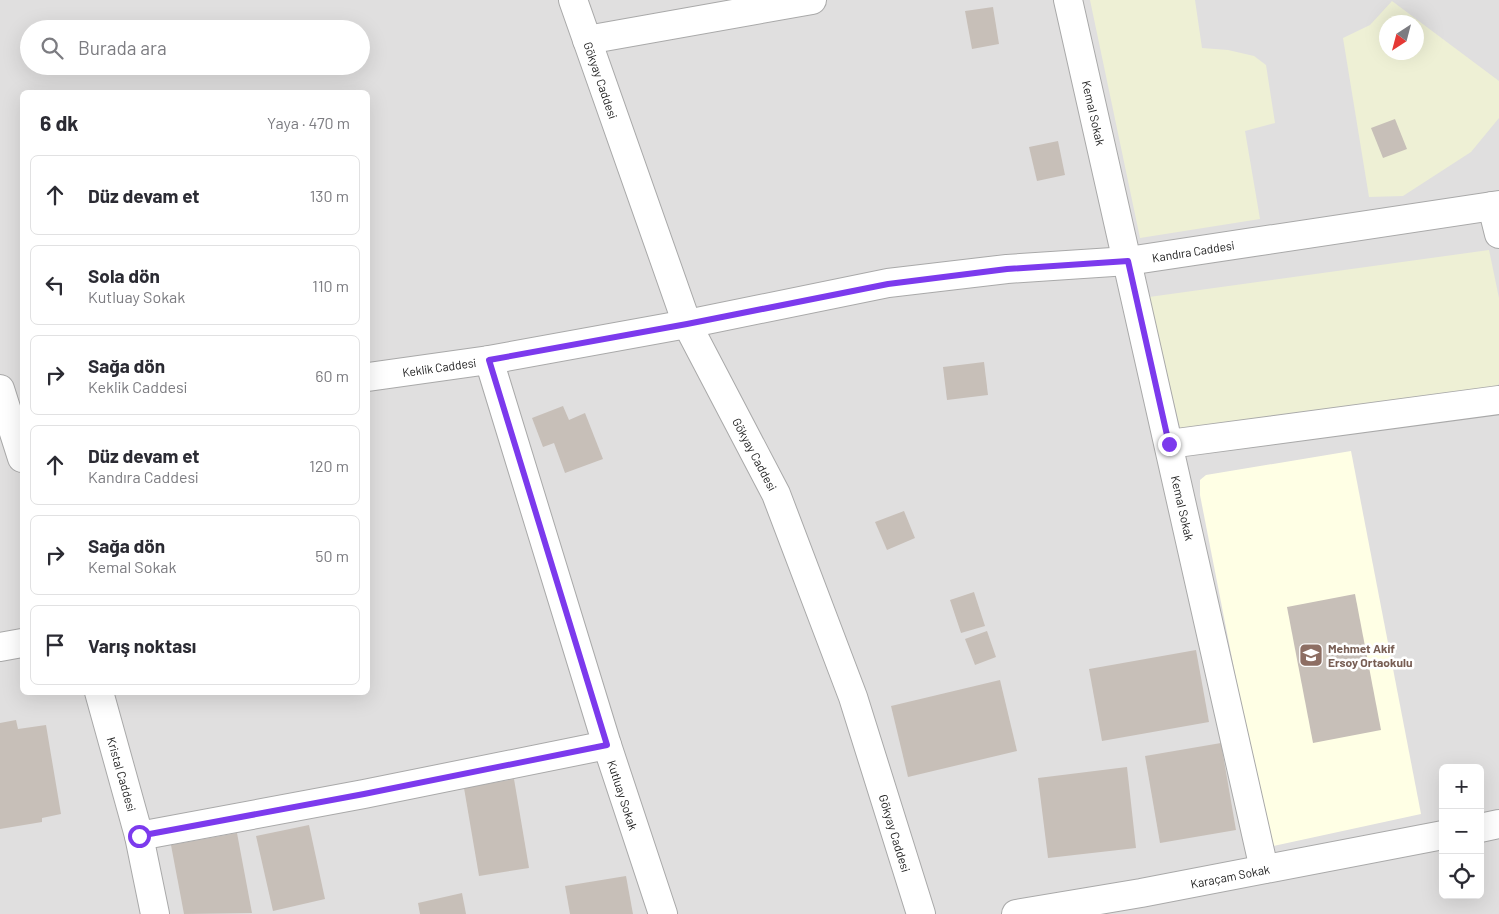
<!DOCTYPE html>
<html lang="tr">
<meta charset="utf-8">
<style>
:root{--surface:#fff;--page:#f7f7f7;--text:#2b2b33;--muted:#7c7c81;--line:#e1e1e2}
body{margin:0;font-family:Barlow,sans-serif;background:var(--page);color:var(--text)}
.controls{position:absolute;right:15px;bottom:15px;display:grid;overflow:hidden;border-radius:8px;box-shadow:0 5px 20px #0002}
.controls button{width:45px;height:45px;display:grid;place-items:center;padding:0;border:0;border-bottom:1px solid var(--line);background:var(--surface);color:var(--text);font:25px sans-serif}
.compass{position:absolute;left:1379px;top:15px;width:45px;height:45px;border-radius:50%;background:var(--surface);box-shadow:0 5px 20px #0002;rotate:216deg}
.stop{position:absolute;width:15px;height:15px;margin:-11px;border:4px solid #7c3aed;border-radius:50%;background:#fff}
.stop.end{background:#7c3aed;border-color:#fff;box-shadow:0 1px 5px #0008}
.list{margin:0;padding:0;list-style:none}
h2{display:flex;justify-content:space-between;align-items:center;height:65px;margin:0;padding:0 20px;font-size:21px}
h2 small{font-size:16px;font-weight:400;color:var(--muted)}
.list li{display:grid;grid-template-columns:32px 1fr auto;gap:15px;align-items:center;box-sizing:border-box;height:80px;margin:0 10px 10px;padding:0 10px;border:1px solid var(--line);border-radius:8px}
.list b{display:block;font-size:19px;white-space:nowrap}
.list p{margin:0;font-size:16px;white-space:nowrap;color:var(--muted)}
.list em{font-size:16px;font-style:normal;color:var(--muted)}
.icon{flex:none;width:28px;height:28px;fill:none;stroke:currentColor;stroke-width:2;stroke-linecap:round;stroke-linejoin:round}
.map{position:relative;flex:none;width:1499px;height:914px;overflow:hidden}
.search{position:absolute;background:var(--surface);box-shadow:0 5px 20px #0002;left:20px;top:20px;width:350px;height:55px;display:flex;align-items:center;gap:12px;box-sizing:border-box;padding:0 18px;border-radius:28px;color:var(--muted);font-size:19px}
.panel{position:absolute;background:var(--surface);box-shadow:0 5px 20px #0002;left:20px;top:90px;width:350px;height:605px;border-radius:8px}
.map>svg:first-child{display:block}
.residential{fill:#e0dfdf;fill-rule:evenodd}
.education{fill:#ffffe5}
.farmland{fill:#eef0d5;fill-rule:evenodd}
.building{fill:#c7bfb8}
.lines{fill:none;stroke-linecap:round;stroke-linejoin:round}
.minor-casing{stroke:#a9a9a9;stroke-width:30}
.minor{stroke:#fff;stroke-width:28}
.route{stroke:#7c3aed;stroke-width:6}
.labels{text-anchor:middle;dominant-baseline:central;stroke-width:5;stroke-linejoin:round;paint-order:stroke}
.street-label{font-size:12px;fill:#222;stroke:#fff}
.education-label{font-size:12px;font-weight:bold;fill:#785e54;stroke:#fff;text-anchor:start}
</style>
<div class="map">
<svg width="1499" height="914" viewBox="0 0 1499 914">
<rect width="100%" height="100%" fill="#f2efe9"/>
<!-- residential -->
<path class="residential" d="M0 0H1499V914H0ZM1386 22H1416V52H1386ZM29 29H361V66H29ZM22 92H368V692H22ZM1443 768H1480V895H1443Z"/>
<!-- education -->
<path class="education" d="M1351 451 1421 814 1269 847 1200 495V480L1206 475Z"/>
<!-- farmland -->
<g class="farmland">
<path d="M1090 0H1195L1202 48 1228 50 1254 56 1266 65 1275 123 1245 131 1260 219 1140 238Z"/>
<path d="M1392 1 1499 81V118L1471 152 1403 196 1369 197 1343 38 1370 25ZM1386 22H1416V52H1386Z"/>
<path d="M1489 250 1499 298V384L1495 388 1180 428 1149 297Z"/>
</g>
<!-- building -->
<g class="building">
<path d="M993 7 999 44 972 49 965 11Z"/>
<path d="M1395 119 1407 149 1383 158 1371 128Z"/>
<path d="M1058 141 1065 175 1037 181 1029 147Z"/>
<path d="M984 362 988 395 947 400 943 367Z"/>
<path d="M563 406 569 420 585 413 603 459 565 473 554 443 543 447 532 418Z"/>
<path d="M904 511 915 538 887 550 875 522Z"/>
<path d="M974 592 985 626 961 633 950 600Z"/>
<path d="M1355 594 1381 730 1313 743 1287 607Z"/>
<path d="M987 631 996 657 975 665 965 639Z"/>
<path d="M1196 650 1209 722 1102 741 1089 669Z"/>
<path d="M1000 680 1017 751 908 777 891 706Z"/>
<path d="M16 720 18 729 46 725 61 814 42 818V822L0 829V723Z"/>
<path d="M1221 743 1236 830 1160 843 1145 756Z"/>
<path d="M1127 767 1136 848 1048 858 1038 778Z"/>
<path d="M514 779 529 868 479 876 464 788Z"/>
<path d="M309 825 325 899 273 911 256 836Z"/>
<path d="M237 833 252 913 184 914 171 845Z"/>
<path d="M626 876 633 914H570L565 886Z"/>
<path d="M462 893 466 914H420L418 903Z"/>
</g>
<g class="lines">
<!-- minor casing -->
<g class="minor-casing">
<g id="minor">
<path d="M573 0 687 324 776 494 853 697 921 914"/>
<path d="M1068 0 1264 869"/>
<path d="M587 40 812 0"/>
<path d="M1492 206 1499 234"/>
<path d="M489 360 607 745 663 914"/>
<path d="M368 377 489 360 687 324 888 283 1007 269 1128 261 1499 205"/>
<path d="M0 389 22 458"/>
<path d="M1169 444 1499 400"/>
<path d="M0 647 22 643"/>
<path d="M99 692 139 836 155 914"/>
<path d="M1480 828 1499 824"/>
<path d="M139 836 364 794 607 745"/>
<path d="M1016 914 1141 893 1443 835"/>
</g>
</g>
<!-- minor -->
<use href="#minor" class="minor"/>
</g>
<g class="lines">
<!-- route -->
<path class="route" d="M139 836 364 794 607 745 489 360 687 324 888 284 1007 269 1128 261 1169 444"/>
</g>
<!-- icons -->
<defs>
<g id="school-square" transform="scale(1.25)"><rect x="-9" y="-9" width="18" height="18" rx="4" fill="#8d6e63" stroke="#fff"/><path d="M0-5L7-2L0 1L-7-2ZM-4 1L0 2.5L4 1V4Q0 6-4 4Z" fill="#fff"/></g>
</defs>
<g fill-rule="evenodd">
<use href="#school-square" x="1311" y="655"/>
</g>
<g class="labels">
<!-- street labels -->
<g class="street-label">
<text transform="translate(601 80) rotate(71)">Gökyay Caddesi</text>
<text transform="translate(1094 113) rotate(77)">Kemal Sokak</text>
<text transform="translate(1193 251) rotate(-9)">Kandıra Caddesi</text>
<text transform="translate(439 367) rotate(-8)">Keklik Caddesi</text>
<text transform="translate(755 454) rotate(62)">Gökyay Caddesi</text>
<text transform="translate(1183 508) rotate(77)">Kemal Sokak</text>
<text transform="translate(122 774) rotate(74)">Kristal Caddesi</text>
<text transform="translate(623 795) rotate(72)">Kutluay Sokak</text>
<text transform="translate(895 833) rotate(73)">Gökyay Caddesi</text>
<text transform="translate(1230 876) rotate(-11)">Karaçam Sokak</text>
</g>
<!-- education labels -->
<g class="education-label">
<text x="1328" y="648">Mehmet Akif<tspan x="1328" dy="14">Ersoy Ortaokulu</tspan></text>
</g>
</g>
</svg>
<div class="controls">
<button>+</button>
<button>−</button>
<button><svg class="icon" aria-label="locate" viewBox="0 0 24 24"><circle cx="12" cy="12" r="6"/><path d="M12 2v4M12 18v4M2 12h4M18 12h4"/></svg></button>
</div>
<svg class="compass" viewBox="-18 -18 36 36"><path d="M0-13l5 13h-10z" fill="#e53935"/><path d="M0 13l5-13h-10z" fill="#7c7c81"/></svg>
<div class="stop" style="left:139px;top:836px"></div>
<div class="stop end" style="left:1169px;top:444px"></div>
<div class="search"><svg class="icon" aria-label="search" viewBox="0 0 24 24"><circle cx="10" cy="10" r="6"/><path d="M15 15l6 6"/></svg>Burada ara</div>
<section class="panel">
<h2>6 dk<small>Yaya · 470 m</small></h2>
<ul class="list">
<li><svg class="icon" aria-label="ahead" viewBox="0 0 24 24"><path d="M12 20V5M6 11l6-6 6 6"/></svg><div><b>Düz devam et</b></div><em>130 m</em></li>
<li><svg class="icon" aria-label="left" viewBox="0 0 24 24"><path d="M17 20v-9H6M10 6l-5 5 5 5"/></svg><div><b>Sola dön</b><p>Kutluay Sokak</p></div><em>110 m</em></li>
<li><svg class="icon" aria-label="right" viewBox="0 0 24 24"><path d="M7 20v-9h11M14 6l5 5-5 5"/></svg><div><b>Sağa dön</b><p>Keklik Caddesi</p></div><em>60 m</em></li>
<li><svg class="icon" aria-label="ahead" viewBox="0 0 24 24"><path d="M12 20V5M6 11l6-6 6 6"/></svg><div><b>Düz devam et</b><p>Kandıra Caddesi</p></div><em>120 m</em></li>
<li><svg class="icon" aria-label="right" viewBox="0 0 24 24"><path d="M7 20v-9h11M14 6l5 5-5 5"/></svg><div><b>Sağa dön</b><p>Kemal Sokak</p></div><em>50 m</em></li>
<li><svg class="icon" aria-label="arrive" viewBox="0 0 24 24"><path d="M6 21V4h12l-3 4 3 4H6"/></svg><div><b>Varış noktası</b></div></li>
</ul>
</section>
</div>
